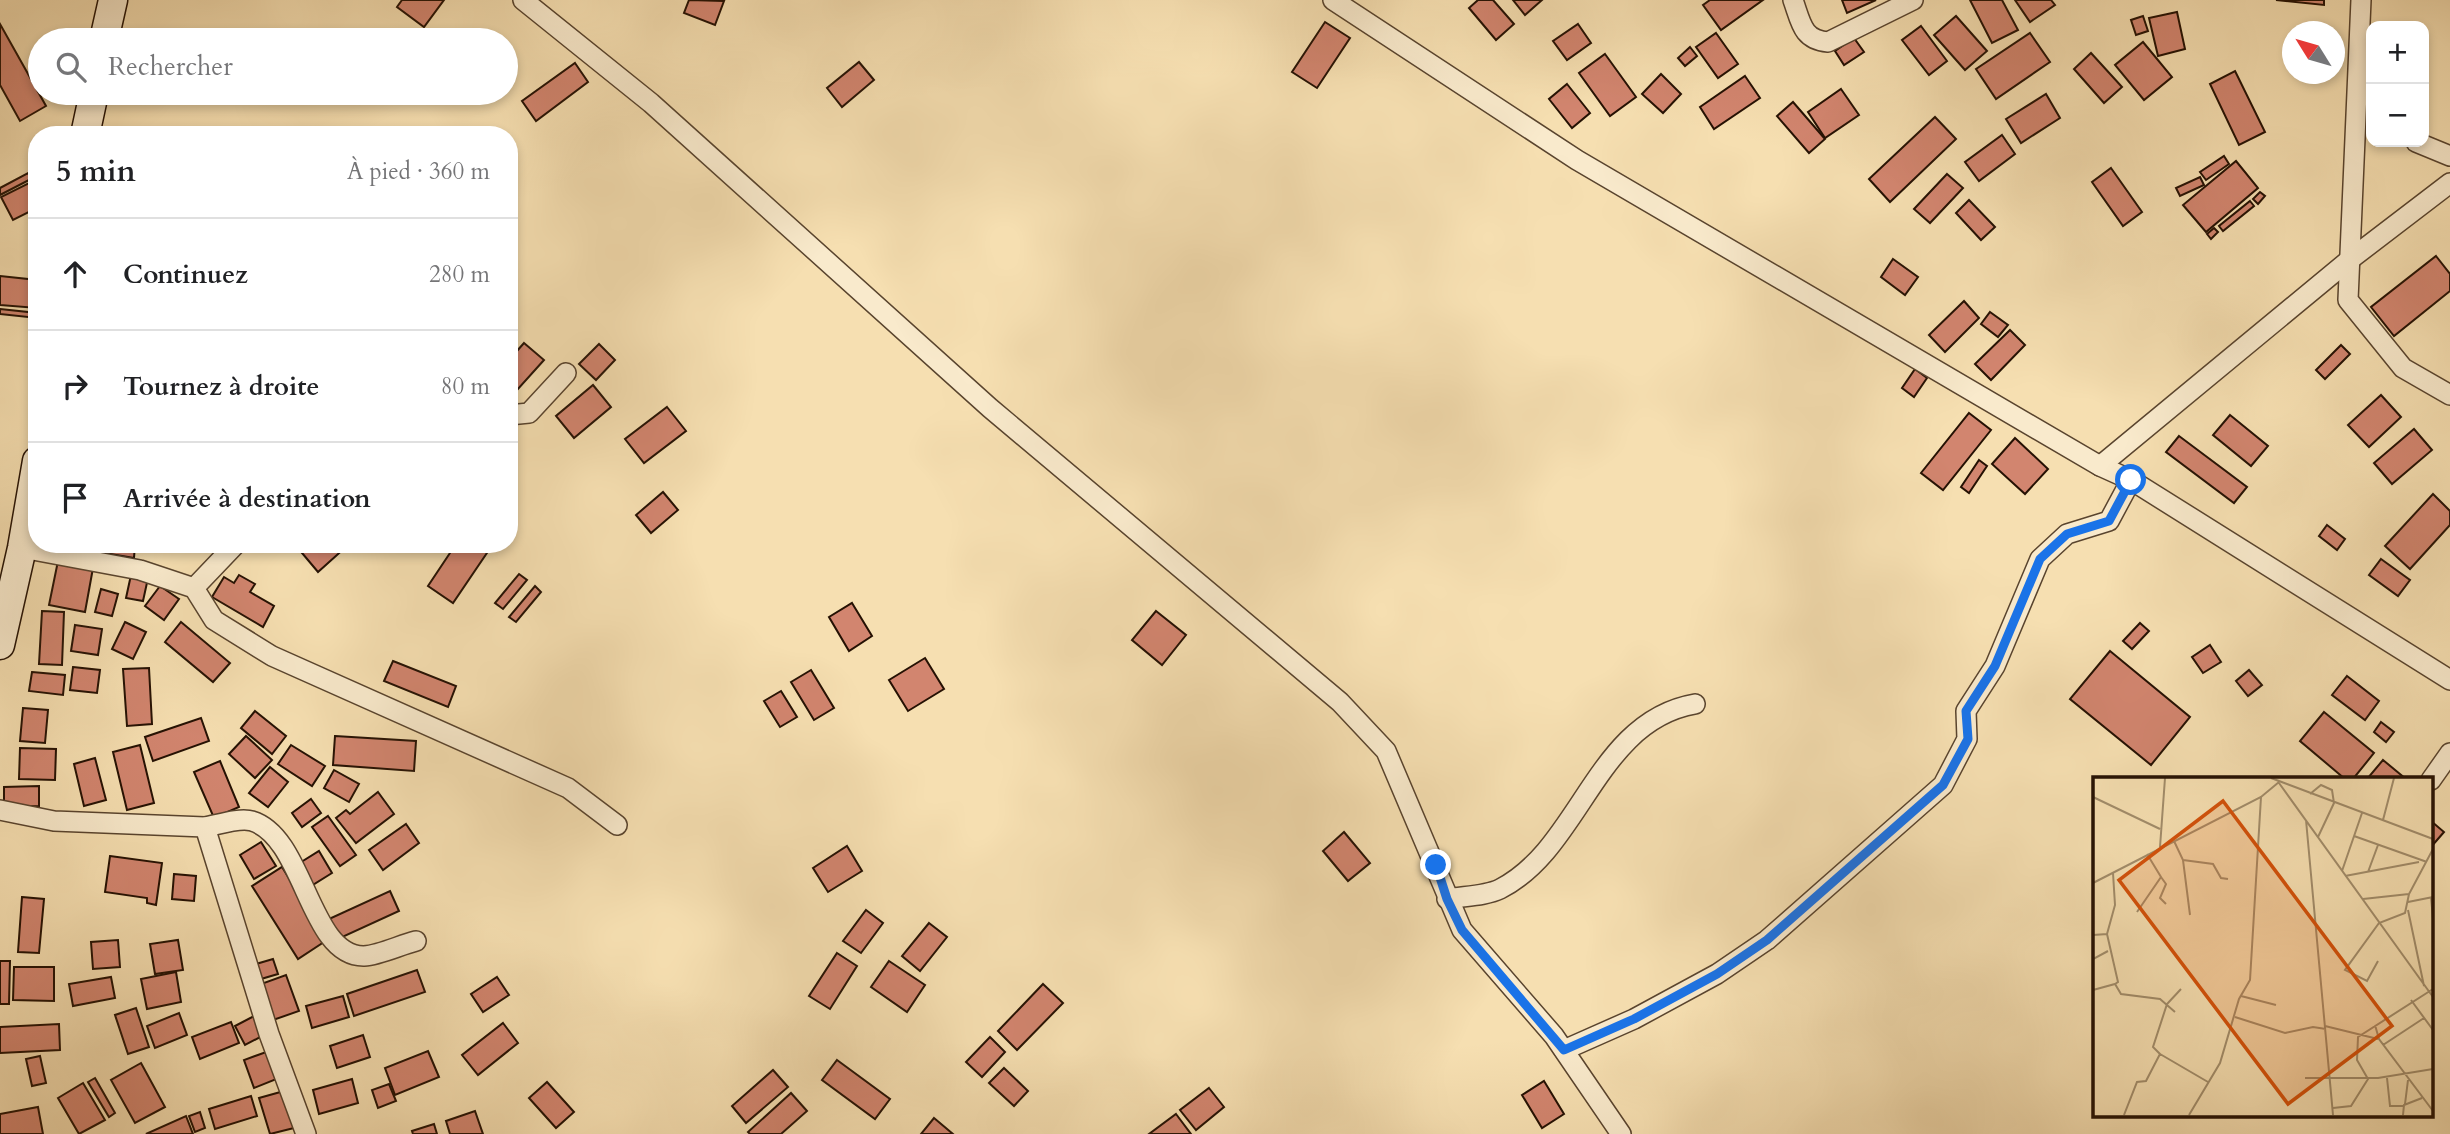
<!DOCTYPE html>
<html lang="fr">
<meta charset="utf-8">
<style>
:root{--surface:#fff;--page:#f2f2f2;--text:#202124;--muted:#757577;--line:#e0e0e0}
body{margin:0;font-family:Cardo,serif;background:var(--page);color:var(--text)}
.controls{position:absolute;right:21px;top:21px;display:grid;overflow:hidden;border-radius:14px;box-shadow:0 4px 10px #0003}
.controls button{width:63px;height:63px;display:grid;place-items:center;padding:0;border:0;border-bottom:2px solid var(--line);background:var(--surface);color:var(--text);font:35px sans-serif}
.compass{position:absolute;left:2282px;top:21px;width:63px;height:63px;border-radius:50%;background:var(--surface);box-shadow:0 4px 10px #0003;rotate:307deg}
.stop{position:absolute;width:21px;height:21px;margin:-16px;border:5px solid #1a73e8;border-radius:50%;background:#fff}
.stop.end{background:#1a73e8;border-color:#fff;box-shadow:0 2px 7px #0008}
.list{margin:0;padding:0;list-style:none}
h2{display:flex;justify-content:space-between;align-items:center;height:91px;margin:0;padding:0 28px;font-size:30px}
h2 small{font-size:23px;font-weight:400;color:var(--muted)}
.list li{display:grid;grid-template-columns:46px 1fr auto;gap:21px;align-items:center;box-sizing:border-box;height:112px;padding:0 28px;border-top:2px solid var(--line)}
.list b{display:block;font-size:26px;white-space:nowrap}
.list em{font-size:23px;font-style:normal;color:var(--muted)}
.icon{flex:none;width:38px;height:38px;fill:none;stroke:currentColor;stroke-width:2;stroke-linecap:round;stroke-linejoin:round}
.map{position:relative;flex:none;width:2450px;height:1134px;overflow:hidden}
.search{position:absolute;background:var(--surface);box-shadow:0 4px 10px #0003;left:28px;top:28px;width:490px;height:77px;display:flex;align-items:center;gap:18px;box-sizing:border-box;padding:0 24px;border-radius:38px;color:var(--muted);font-size:26px}
.panel{position:absolute;background:var(--surface);box-shadow:0 4px 10px #0003;left:28px;top:126px;width:490px;height:427px;border-radius:28px}
.map>svg:first-child{display:block}
.building{fill:#d2856f;stroke:#251103;stroke-width:2}
.lines{fill:none;stroke-linecap:round;stroke-linejoin:round}
.street-casing{stroke:#59442e;stroke-width:22}
.secondary-casing{stroke:#251103;stroke-width:31}
.street{stroke:#f9eacc;stroke-width:19}
.secondary{stroke:#f9eacc;stroke-width:28}
.route{stroke:#1a73e8;stroke-width:9}
.inset-road{fill:none;stroke:#a28d6b;stroke-width:2}
.view{fill:#d4520b;fill-opacity:0.15;stroke:#d4520b;stroke-width:3.5}
.inset-edge{fill:none;stroke:#251103;stroke-width:3.5}
</style>
<div class="map">
<svg width="2450" height="1134" viewBox="0 0 2450 1134">
<rect width="100%" height="100%" fill="#f6dfb1"/>
<filter id="stains"><feTurbulence type="fractalNoise" baseFrequency=".00286" numOctaves="4"/><feColorMatrix values="0 0 0 0 .2 0 0 0 0 .09 0 0 0 0 .02 0 0 0 .5 -.17"/></filter>
<radialGradient id="worn" r=".72"><stop offset=".6" stop-color="#630" stop-opacity="0"/><stop offset="1" stop-color="#630" stop-opacity=".3"/></radialGradient>
<!-- building -->
<g class="building">
<path d="M402 0H444L424 27 397 7Z"/>
<path d="M689 0 724 1 715 25 684 13Z"/>
<path d="M1478 0H1493L1514 24 1496 40 1469 8Z"/>
<path d="M1513 0H1542L1525 15Z"/>
<path d="M1710 0H1763L1721 30 1703 5Z"/>
<path d="M1842 0H1876L1847 13Z"/>
<path d="M1970 0H2002L2018 30 1992 43Z"/>
<path d="M2015 0H2051L2055 5 2030 22Z"/>
<path d="M2276 0H2324V5Z"/>
<path d="M2177 12 2185 49 2158 56 2149 18Z"/>
<path d="M1956 16 1987 51 1965 70 1934 35Z"/>
<path d="M2143 16 2148 31 2136 35 2131 20Z"/>
<path d="M1325 22 1350 38 1317 88 1292 72Z"/>
<path d="M0 24 46 106 20 121 0 85Z"/>
<path d="M1578 24 1591 43 1567 60 1553 41Z"/>
<path d="M1921 26 1947 61 1929 75 1902 40Z"/>
<path d="M1716 33 1738 64 1718 78 1696 47Z"/>
<path d="M2030 33 2050 62 1996 99 1976 69Z"/>
<path d="M1854 38 1864 52 1844 65 1835 51Z"/>
<path d="M2143 42 2172 77 2144 100 2115 65Z"/>
<path d="M1690 47 1697 56 1685 66 1678 58Z"/>
<path d="M2091 53 2122 87 2104 103 2074 69Z"/>
<path d="M1605 54 1636 97 1610 116 1579 73Z"/>
<path d="M859 62 874 80 842 107 827 88Z"/>
<path d="M575 63 588 82 536 121 522 101Z"/>
<path d="M2235 71 2265 132 2239 145 2210 84Z"/>
<path d="M1661 74 1681 94 1663 113 1642 94Z"/>
<path d="M1745 76 1760 98 1714 129 1700 107Z"/>
<path d="M1567 84 1590 113 1572 128 1549 99Z"/>
<path d="M1841 89 1859 115 1825 138 1808 112Z"/>
<path d="M58 93H75L61 100Z"/>
<path d="M2046 94 2060 118 2021 143 2006 119Z"/>
<path d="M1793 102 1825 139 1809 153 1777 116Z"/>
<path d="M1935 117 1956 139 1890 202 1869 179Z"/>
<path d="M2002 135 2015 154 1979 181 1965 162Z"/>
<path d="M2224 156 2229 164 2206 180 2200 172Z"/>
<path d="M2236 161 2258 188 2206 232 2183 205Z"/>
<path d="M2111 168 2142 212 2123 226 2092 182Z"/>
<path d="M28 173 31 179 0 195V188Z"/>
<path d="M1947 174 1963 188 1930 223 1914 209Z"/>
<path d="M2200 177 2204 185 2180 196 2176 188Z"/>
<path d="M37 179V208L13 220 1 197Z"/>
<path d="M2260 192 2265 196 2258 204 2253 199Z"/>
<path d="M1969 200 1995 227 1981 240 1956 213Z"/>
<path d="M2250 201 2254 206 2223 231 2219 226Z"/>
<path d="M2214 228 2218 232 2211 239 2207 234Z"/>
<path d="M2436 256 2450 274V291L2394 336 2371 307Z"/>
<path d="M1893 259 1918 277 1905 295 1881 277Z"/>
<path d="M0 276 37 280V308L0 305Z"/>
<path d="M1964 301 1979 318 1945 352 1929 335Z"/>
<path d="M0 309 37 313V318L0 314Z"/>
<path d="M1990 312 2008 325 1998 337 1981 324Z"/>
<path d="M2010 330 2025 345 1991 380 1975 364Z"/>
<path d="M524 343 544 360 509 399V360Z"/>
<path d="M599 344 615 360 596 380 579 364Z"/>
<path d="M2341 345 2350 354 2325 379 2316 370Z"/>
<path d="M1915 369 1927 378 1914 397 1902 388Z"/>
<path d="M593 385 611 407 574 438 556 416Z"/>
<path d="M2381 395 2401 417 2369 447 2348 425Z"/>
<path d="M667 407 686 431 644 463 625 439Z"/>
<path d="M1969 413 1991 430 1943 490 1921 473Z"/>
<path d="M2230 415 2268 446 2251 466 2213 435Z"/>
<path d="M2414 429 2432 450 2392 484 2374 463Z"/>
<path d="M2179 436 2247 487 2234 503 2166 452Z"/>
<path d="M2015 438 2048 469 2025 494 1992 464Z"/>
<path d="M1979 460 1987 466 1969 493 1961 487Z"/>
<path d="M663 492 678 510 651 533 636 515Z"/>
<path d="M2433 494 2450 511V525L2410 569 2385 546Z"/>
<path d="M2327 525 2345 539 2337 550 2319 536Z"/>
<path d="M76 544H135L134 558 75 548Z"/>
<path d="M300 544H345L347 546 318 572 297 547Z"/>
<path d="M456 544H493L453 603 428 586Z"/>
<path d="M2381 559 2410 580 2398 596 2369 575Z"/>
<path d="M58 561 93 568 85 612 49 605Z"/>
<path d="M519 574 527 580 503 609 495 603Z"/>
<path d="M131 575 148 578 143 601 126 598Z"/>
<path d="M239 575 255 584 250 592 274 606 263 627 212 597 224 577 234 583Z"/>
<path d="M160 586 179 599 164 620 145 606Z"/>
<path d="M535 586 541 592 516 622 509 617Z"/>
<path d="M101 589 118 594 112 616 95 612Z"/>
<path d="M852 603 872 636 849 651 829 617Z"/>
<path d="M42 611 64 612 62 665 39 664Z"/>
<path d="M1156 611 1186 635 1162 665 1132 640Z"/>
<path d="M125 622 146 632 133 659 112 649Z"/>
<path d="M181 622 230 663 213 682 165 642Z"/>
<path d="M2140 623 2149 631 2132 649 2123 641Z"/>
<path d="M75 625 102 629 98 655 71 651Z"/>
<path d="M2210 645 2221 662 2203 673 2192 657Z"/>
<path d="M2110 651 2190 717 2151 765 2070 699Z"/>
<path d="M925 658 944 689 908 711 889 680Z"/>
<path d="M393 661 456 686 448 707 384 681Z"/>
<path d="M73 667 100 670 97 693 70 690Z"/>
<path d="M149 668 152 724 127 726 123 669Z"/>
<path d="M811 670 834 708 814 720 791 682Z"/>
<path d="M2249 670 2262 685 2248 696 2236 681Z"/>
<path d="M32 672 65 675 63 695 29 691Z"/>
<path d="M2347 676 2379 701 2365 720 2332 695Z"/>
<path d="M781 691 797 717 780 727 764 701Z"/>
<path d="M23 708 48 710 45 743 20 741Z"/>
<path d="M255 711 286 736 272 754 241 728Z"/>
<path d="M2324 712 2374 753 2353 779H2345L2300 741Z"/>
<path d="M201 718 209 741 153 761 145 737Z"/>
<path d="M2381 722 2394 732 2386 742 2374 732Z"/>
<path d="M246 736 272 760 255 778 229 754Z"/>
<path d="M335 736 416 741 414 771 333 765Z"/>
<path d="M140 745 154 803 127 810 113 752Z"/>
<path d="M291 745 325 766 312 786 278 764Z"/>
<path d="M20 748 56 749 55 780 19 779Z"/>
<path d="M95 758 106 800 84 806 74 764Z"/>
<path d="M2383 760 2406 779H2367Z"/>
<path d="M220 761 239 807 214 818 194 772Z"/>
<path d="M270 767 288 782 268 807 249 793Z"/>
<path d="M334 770 359 784 349 802 324 788Z"/>
<path d="M39 786V806L4 807V787Z"/>
<path d="M378 792 394 814 356 843 336 818 346 810 350 814Z"/>
<path d="M311 799 321 813 302 827 292 813Z"/>
<path d="M328 816 356 855 340 866 312 827Z"/>
<path d="M2431 821 2444 832 2431 847Z"/>
<path d="M406 824 419 843 383 870 369 850Z"/>
<path d="M1344 832 1370 863 1348 881 1323 851Z"/>
<path d="M261 842 276 866 254 879 240 855Z"/>
<path d="M847 846 862 871 828 892 813 868Z"/>
<path d="M319 851 332 873 311 886 298 864Z"/>
<path d="M110 856 162 863 156 905 147 903V898L105 892Z"/>
<path d="M282 867 327 940 298 959 252 886Z"/>
<path d="M174 874 196 876 194 901 172 899Z"/>
<path d="M390 891 399 911 338 939 329 919Z"/>
<path d="M22 897 44 899 39 953 18 952Z"/>
<path d="M866 910 883 923 861 953 843 941Z"/>
<path d="M929 923 947 937 920 971 902 956Z"/>
<path d="M118 940 120 967 93 969 91 942Z"/>
<path d="M178 940 183 970 155 974 150 944Z"/>
<path d="M837 953 857 966 830 1009 809 996Z"/>
<path d="M273 959 278 974 261 979 256 964Z"/>
<path d="M0 961H10L9 1004H0Z"/>
<path d="M889 961 925 985 907 1012 871 987Z"/>
<path d="M14 967H54V1001L13 1000Z"/>
<path d="M417 970 425 992 354 1016 347 994Z"/>
<path d="M176 972 181 1002 147 1009 141 979Z"/>
<path d="M286 975 299 1011 273 1020 261 984Z"/>
<path d="M111 977 115 998 73 1006 69 984Z"/>
<path d="M497 977 509 995 483 1012 471 994Z"/>
<path d="M1043 984 1063 1003 1017 1050 998 1031Z"/>
<path d="M343 996 349 1017 312 1028 306 1006Z"/>
<path d="M136 1008 149 1047 128 1054 115 1015Z"/>
<path d="M179 1013 187 1035 155 1048 147 1026Z"/>
<path d="M254 1016 264 1035 245 1045 235 1026Z"/>
<path d="M231 1022 239 1043 200 1059 192 1037Z"/>
<path d="M503 1023 518 1043 478 1075 462 1055Z"/>
<path d="M59 1024 60 1050 0 1053V1027Z"/>
<path d="M363 1035 370 1057 337 1068 330 1046Z"/>
<path d="M990 1037 1005 1052 982 1077 966 1062Z"/>
<path d="M269 1051 279 1078 254 1088 244 1060Z"/>
<path d="M428 1051 439 1077 395 1095 385 1068Z"/>
<path d="M40 1056 46 1083 32 1086 26 1059Z"/>
<path d="M837 1060 890 1099 875 1119 822 1080Z"/>
<path d="M141 1063 165 1107 135 1123 111 1080Z"/>
<path d="M1004 1068 1028 1091 1014 1106 989 1083Z"/>
<path d="M773 1070 788 1087 746 1123 732 1106Z"/>
<path d="M95 1078 115 1113 109 1117 88 1082Z"/>
<path d="M352 1079 358 1103 319 1114 313 1090Z"/>
<path d="M1544 1081 1564 1114 1542 1128 1522 1095Z"/>
<path d="M547 1082 574 1112 556 1128 529 1098Z"/>
<path d="M83 1083 105 1120 79 1134 58 1098Z"/>
<path d="M389 1084 396 1101 378 1108 372 1090Z"/>
<path d="M1209 1088 1224 1107 1196 1130 1180 1110Z"/>
<path d="M284 1091 294 1128 270 1134 259 1098Z"/>
<path d="M791 1093 807 1111 781 1134H750L748 1132Z"/>
<path d="M251 1096 257 1116 215 1129 209 1109Z"/>
<path d="M38 1107 43 1134H0V1114Z"/>
<path d="M475 1111 483 1134H450L446 1121Z"/>
<path d="M200 1112 205 1128 195 1132 189 1116Z"/>
<path d="M1176 1114 1191 1134H1149Z"/>
<path d="M186 1116 193 1134H146Z"/>
<path d="M934 1118 953 1134H921Z"/>
<path d="M434 1124 437 1134H413L412 1131Z"/>
</g>
<g class="lines">
<!-- street casing -->
<g class="street-casing">
<g id="street">
<path d="M523 0 651 103 990 408 1340 702 1386 751 1462 930 1554 1036 1621 1134"/>
<path d="M1333 0 1577 160 2100 466 2131 480 2450 680"/>
<path d="M1793 0C1801 22 1802 40 1828 42L1913 0"/>
<path d="M2361 0 2348 300 2403 368 2450 395"/>
<path d="M2416 142 2450 156"/>
<path d="M509 415 529 413 566 373"/>
<path d="M2100 466 2348 261 2450 183"/>
<path d="M22 548 140 570 194 588 214 620 272 656 568 788 617 825"/>
<path d="M194 588 236 544"/>
<path d="M2431 780 2450 753"/>
<path d="M0 810 54 821 205 827 269 1034 306 1134"/>
<path d="M205 827C217 825 240 817 252 821 305 837 309 957 364 956 380 955 400 945 416 941"/>
<path d="M1447 899C1463 896 1486 896 1500 889 1581 848 1596 721 1695 704"/>
<path d="M1564 1050 1634 1019 1717 974 1767 940 1943 785 1967 739 1966 711 1995 666 2040 559 2067 534 2109 521 2131 480"/>
</g>
</g>
<!-- secondary casing -->
<g class="secondary-casing">
<g id="secondary">
<path d="M104 40 113 0"/>
<path d="M85 135 94 93"/>
<path d="M0 645 22 548 37 461"/>
</g>
</g>
<!-- street -->
<use href="#street" class="street"/>
<!-- secondary -->
<use href="#secondary" class="secondary"/>
</g>
<g class="lines">
<!-- route -->
<path class="route" d="M1436 865 1447 899 1462 930 1564 1050 1634 1019 1717 974 1767 940 1943 785 1968 739 1966 711 1995 666 2040 559 2067 534 2109 521 2131 480"/>
</g>
<!-- overview -->
<g transform="translate(2093 777)">
<rect width="340" height="340" fill="#f6dfb1"/>
<path class="inset-road" d="M178 1 340 62M186 6 340 220M217 17 228 8 239 13 241 26 225 60M0 20 67 52M213 43 240 338M290 43 301 1M261 59 334 85M81 64 90 83 97 138M67 70 72 1M90 83 120 87 128 101 135 102M249 94 269 36M275 95 285 68M252 99 326 85M68 100 73 107 67 121 73 127M0 106 168 20 186 5M338 120 340 142M270 122 316 117M315 125 340 120M315 133 331 209M44 135 68 100 54 77M14 157 25 205 22 207M0 158 14 157 22 128 20 96M285 184 274 204 252 193 286 146 312 136 316 117 340 72M0 195V182L15 174M0 213 22 207 28 217 67 222 82 235M148 219 183 228M318 223 340 253M142 240 192 256 220 250 233 252M282 248 286 262 340 334M232 249 285 262M290 268 331 241M67 277 115 305M212 301H285L340 292M294 301 297 329H310M312 327 315 303M240 331 258 329 275 302 264 283 265 260 340 212M31 338 44 305 53 304 67 277 60 270 74 227 88 212M96 338 127 286 146 222 157 203 168 20M310 338 311 328 329 321"/>
<path class="view" d="M130 24 299 249 195 327 26 103Z"/>
<rect width="340" height="340" class="inset-edge"/>
</g>
<rect width="100%" height="100%" filter="url(#stains)"/>
<rect width="100%" height="100%" fill="url(#worn)"/>
</svg>
<div class="controls">
<button>+</button>
<button>−</button>
</div>
<svg class="compass" viewBox="-18 -18 36 36"><path d="M0-13l5 13h-10z" fill="#e53935"/><path d="M0 13l5-13h-10z" fill="#757577"/></svg>
<div class="stop" style="left:2131px;top:480px"></div>
<div class="stop end" style="left:1436px;top:865px"></div>
<div class="search"><svg class="icon" aria-label="search" viewBox="0 0 24 24"><circle cx="10" cy="10" r="6"/><path d="M15 15l6 6"/></svg>Rechercher</div>
<section class="panel">
<h2>5 min<small>À pied · 360 m</small></h2>
<ul class="list">
<li><svg class="icon" aria-label="ahead" viewBox="0 0 24 24"><path d="M12 20V5M6 11l6-6 6 6"/></svg><div><b>Continuez</b></div><em>280 m</em></li>
<li><svg class="icon" aria-label="right" viewBox="0 0 24 24"><path d="M7 20v-9h11M14 6l5 5-5 5"/></svg><div><b>Tournez à droite</b></div><em>80 m</em></li>
<li><svg class="icon" aria-label="arrive" viewBox="0 0 24 24"><path d="M6 21V4h12l-3 4 3 4H6"/></svg><div><b>Arrivée à destination</b></div></li>
</ul>
</section>
</div>
